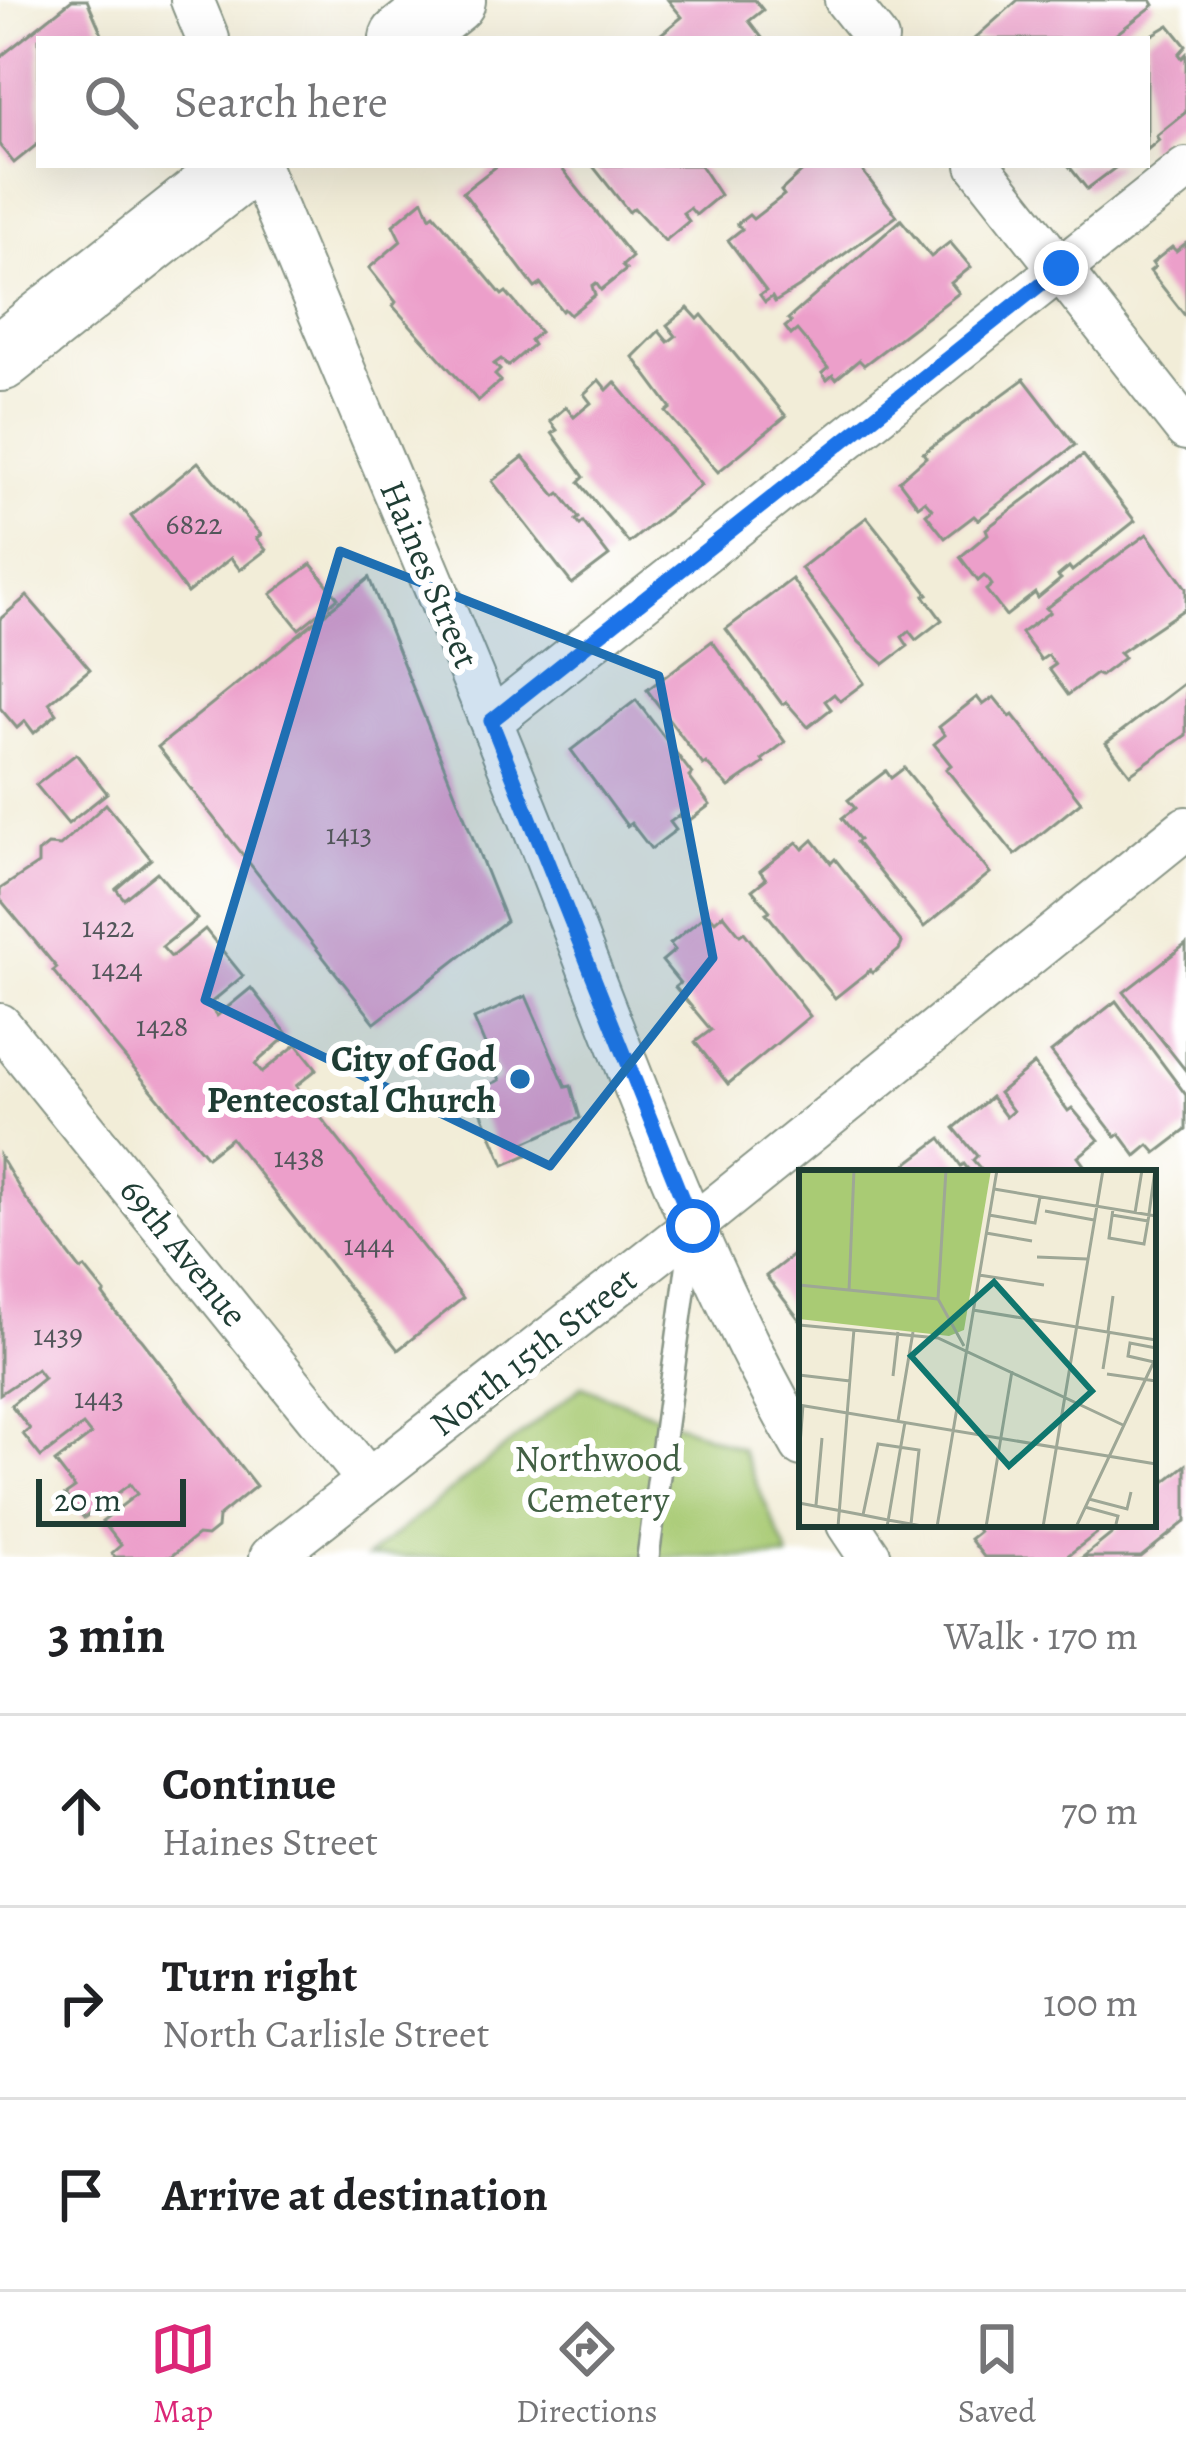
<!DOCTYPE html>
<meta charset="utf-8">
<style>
:root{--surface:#fff;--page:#f2f2f2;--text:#202124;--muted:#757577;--line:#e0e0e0;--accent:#db2777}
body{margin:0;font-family:Alegreya,serif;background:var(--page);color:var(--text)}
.scale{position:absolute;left:36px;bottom:30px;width:150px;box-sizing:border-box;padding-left:12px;border:6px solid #1f3d34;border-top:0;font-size:33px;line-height:42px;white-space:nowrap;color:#1f3d34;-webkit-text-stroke:9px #fff;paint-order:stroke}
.stop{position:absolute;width:36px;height:36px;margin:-27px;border:9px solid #1a73e8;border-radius:50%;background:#fff}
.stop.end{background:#1a73e8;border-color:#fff;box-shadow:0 3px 12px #0008}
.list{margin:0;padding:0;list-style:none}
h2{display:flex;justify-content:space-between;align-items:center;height:156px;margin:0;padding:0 48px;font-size:51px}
h2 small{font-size:39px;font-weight:400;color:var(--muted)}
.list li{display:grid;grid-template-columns:78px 1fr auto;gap:36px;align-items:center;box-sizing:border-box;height:192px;padding:0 48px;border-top:3px solid var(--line)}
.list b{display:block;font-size:45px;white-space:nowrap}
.list p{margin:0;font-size:39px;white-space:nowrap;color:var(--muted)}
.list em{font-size:39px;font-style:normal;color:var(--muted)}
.icon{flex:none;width:66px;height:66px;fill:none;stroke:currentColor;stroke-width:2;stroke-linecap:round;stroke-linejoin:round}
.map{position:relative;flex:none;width:1186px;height:1557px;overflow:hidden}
.search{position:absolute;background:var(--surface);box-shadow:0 12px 48px #0002;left:36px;right:36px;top:36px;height:132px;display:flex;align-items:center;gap:30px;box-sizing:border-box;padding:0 42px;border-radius:0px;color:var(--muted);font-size:45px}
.sheet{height:732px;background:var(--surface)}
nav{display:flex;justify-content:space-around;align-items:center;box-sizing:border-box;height:168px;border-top:3px solid var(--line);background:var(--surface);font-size:33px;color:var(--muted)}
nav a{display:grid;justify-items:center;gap:6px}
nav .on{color:var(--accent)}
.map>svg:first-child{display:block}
.green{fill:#a9cb74;stroke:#648454;stroke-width:3}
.building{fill:#ec9fca}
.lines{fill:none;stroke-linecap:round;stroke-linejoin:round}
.lane-casing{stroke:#889586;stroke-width:26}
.street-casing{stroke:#889586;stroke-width:46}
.primary-casing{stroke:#889586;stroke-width:70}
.lane{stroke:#fff;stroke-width:21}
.street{stroke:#fff;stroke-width:42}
.primary{stroke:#fff;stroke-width:66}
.route{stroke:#1a73e8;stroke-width:15}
.marked{fill:#1f6fb2;fill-opacity:0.2;stroke:#1f6fb2;stroke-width:9;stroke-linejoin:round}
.poi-dot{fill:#1f6fb2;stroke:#fff;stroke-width:4.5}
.labels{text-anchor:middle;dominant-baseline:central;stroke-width:12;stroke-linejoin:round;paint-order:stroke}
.number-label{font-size:30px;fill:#52565a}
.street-label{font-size:36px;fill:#1f3d34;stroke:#fff}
.poi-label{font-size:36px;font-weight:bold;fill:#1f3d34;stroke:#fff;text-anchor:end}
.park-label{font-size:36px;fill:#426044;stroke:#fff}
.inset-road{fill:none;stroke:#9ea796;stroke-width:3}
.view{fill:#0f766e;fill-opacity:0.15;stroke:#0f766e;stroke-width:6}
.inset-edge{fill:none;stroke:#1f3d34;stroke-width:6}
</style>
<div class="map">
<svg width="1186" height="1557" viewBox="0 0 1186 1557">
<rect width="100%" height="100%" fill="#fff"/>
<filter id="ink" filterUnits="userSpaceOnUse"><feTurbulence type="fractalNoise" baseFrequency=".00833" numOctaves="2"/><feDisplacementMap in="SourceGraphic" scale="24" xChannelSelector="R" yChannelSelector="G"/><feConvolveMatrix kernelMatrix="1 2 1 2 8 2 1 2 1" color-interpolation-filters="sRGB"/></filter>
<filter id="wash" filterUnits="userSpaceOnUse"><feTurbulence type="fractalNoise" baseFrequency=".004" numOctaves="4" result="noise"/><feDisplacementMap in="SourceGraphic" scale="48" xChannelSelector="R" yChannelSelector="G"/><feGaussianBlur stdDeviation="2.7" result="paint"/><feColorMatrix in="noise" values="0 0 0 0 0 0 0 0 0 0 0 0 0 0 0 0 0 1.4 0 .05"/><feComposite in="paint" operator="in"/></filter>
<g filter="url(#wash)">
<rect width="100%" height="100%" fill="#f2edd8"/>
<!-- green -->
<path class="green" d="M582 1386 741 1449 789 1557H367Z"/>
<g id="blocks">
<!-- building -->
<g class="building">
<path d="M72 0H87L104 39H39V143L14 163 0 146V57Z"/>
<path d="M668 0H755L763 10 749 21 763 39H655L682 17Z"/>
<path d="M1018 0H1151L1154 5 1110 39H974Z"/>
<path d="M1169 25 1186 46 1179 54 1182 58 1186 54V112L1156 136 1159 140 1147 150V38Z"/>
<path d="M498 165H559L632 257 622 266 626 270 601 290 596 283 592 286 595 295 570 315 564 309 562 311 541 284 535 288 463 192Z"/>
<path d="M592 165H700L720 195 696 215 690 208 683 213 689 221 665 241 634 208 629 212Z"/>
<path d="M809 165H858L897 216 799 287 775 302 772 297 765 302 760 295 766 291 728 240 742 229 737 224 749 215 753 219 784 195 781 191Z"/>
<path d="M1068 165H1119L1087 189Z"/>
<path d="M423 200 430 217 434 214 502 295 506 292 540 332 530 340 533 345 508 366 501 359 494 364 500 370 495 375 501 381 478 401 393 306 396 302 369 268 401 241 393 225Z"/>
<path d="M901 220 931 257 950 242 971 267 951 283 959 293 864 365 859 360 836 379 833 375 827 380 822 373 828 368 812 348 797 330 791 335 785 327 791 322 788 319Z"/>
<path d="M1186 243V317L1150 271 1155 267 1152 263 1172 247 1176 251Z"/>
<path d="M688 308 698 319 702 315 786 416 718 472 666 412 671 408 633 357 659 331 668 342 676 336 667 325Z"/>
<path d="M1024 379 1075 445 978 520 974 516 945 538 926 514 932 509 925 501 918 506 899 481 926 457 923 453Z"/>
<path d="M599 380 607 390 615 382 701 485 629 543 579 482 584 477 552 433 557 430 550 421 566 407 574 417 580 412 591 403 584 394Z"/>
<path d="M1083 455 1135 521 1072 571 1069 567 1058 576 1061 579 1038 598 1035 593 1006 616 986 590 992 585 988 579 984 576 978 581 960 557 988 534 986 529Z"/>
<path d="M523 457 556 496 560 493 579 518 576 520 580 525 583 522 609 556 572 584 492 481Z"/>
<path d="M198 462 261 535 256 538 266 550 240 570 231 558 187 593 131 516Z"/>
<path d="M867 517 928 594 924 596 942 620 916 640 909 631 902 637 908 646 884 664 859 642 801 568Z"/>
<path d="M1147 534 1186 588V608L1119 653 1124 658 1100 676 1096 674 1068 695 1049 669 1055 665 1048 655 1041 660 1021 633 1050 612 1046 608Z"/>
<path d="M311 564 338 598 299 629 271 594Z"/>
<path d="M369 578 506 921 375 1023 158 747Z"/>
<path d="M792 579 864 683 840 701 834 694 825 701 831 709 808 727 786 702 782 704 726 629Z"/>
<path d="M27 596 90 669 49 703 57 714 34 733 25 721 17 728 0 708V619Z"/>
<path d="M712 641 785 742 762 760 764 763 729 787 706 763 703 765 647 690Z"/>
<path d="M1186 682V735L1130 774 1106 743Z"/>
<path d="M977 697 983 705 994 697 1010 717 1013 715 1081 802 1015 855 946 769 951 765 934 744 945 735 939 727Z"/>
<path d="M636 700 692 774 689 777 710 805 686 823 680 815 670 822 676 830 651 849 631 823 627 826 571 750Z"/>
<path d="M76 754 107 793 68 824 36 785Z"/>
<path d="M904 768 990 873 924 927 856 842 859 840 842 818 855 808 848 800 886 771 891 778Z"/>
<path d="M106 804 151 859 116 889 124 899 157 872 197 919 162 947 171 957 205 929 243 976 208 1005 217 1016 251 988 288 1035 255 1064 262 1072 297 1044 317 1069 296 1086 463 1298 398 1350 231 1138 207 1157 53 971 57 968 0 899V889L38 864V853L48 845 60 846Z"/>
<path d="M813 840 831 863 835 859 902 943 899 950 872 973 870 970 835 998 766 913 770 911 752 890 766 879 760 871 780 855 797 842 803 849Z"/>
<path d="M708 913 715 921 723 914 740 935 744 932 810 1016 728 1084 695 1042 711 1030 675 987 680 983 662 961 675 950 670 944Z"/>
<path d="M1186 944V1071L1124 992Z"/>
<path d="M526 996 566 1087 571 1086 580 1118 522 1144 527 1155 504 1165 473 1092 500 1080 474 1019Z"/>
<path d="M1116 1001 1186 1095V1130L1156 1153 1149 1145 1136 1156 1120 1134 1116 1137 1051 1052Z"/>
<path d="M1034 1064 1068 1111 1072 1108 1099 1140 1078 1157 1084 1165 1074 1173H984L973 1160 977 1156 954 1128 991 1097 1006 1117 1013 1111 999 1093Z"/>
<path d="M941 1138 961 1166 964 1164 971 1173H911L905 1165Z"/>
<path d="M0 1156 24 1196 81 1270 85 1268 105 1293 103 1295 117 1314 142 1340 256 1486 218 1517 217 1528 207 1536 198 1535 170 1557H115L112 1553 121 1545 102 1521 137 1494 130 1484 84 1518 65 1495 75 1488 55 1462 91 1435 83 1425 41 1457 23 1434 30 1429 11 1405 44 1378 37 1369 0 1394Z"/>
<path d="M802 1248V1323L766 1276Z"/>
<path d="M1186 1465V1521L1141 1557H1083L1124 1524H1153V1491Z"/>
<path d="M979 1524H1109L1066 1557H984L970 1539 979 1532 976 1527Z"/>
</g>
</g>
</g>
<g filter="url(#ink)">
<use href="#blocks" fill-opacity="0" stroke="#889586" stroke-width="3"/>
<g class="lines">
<!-- lane casing -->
<g class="lane-casing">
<path id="lane" d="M648 1557 691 1239"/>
</g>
<!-- street casing -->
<g class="street-casing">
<g id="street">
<path d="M192 0 208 39"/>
<path d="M846 0 877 39"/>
<path d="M258 165C352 392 450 617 541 845 621 1047 693 1256 802 1445"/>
<path d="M978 165 1186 429"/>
<path d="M491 721 1186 169"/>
<path d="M0 1025 368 1480"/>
<path d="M848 1524 870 1557"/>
<path d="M271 1557 693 1226 1186 828"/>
</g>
</g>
<!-- primary casing -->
<g class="primary-casing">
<g id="primary">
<path d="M403 39 452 0"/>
<path d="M0 358 244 165"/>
</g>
</g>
<!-- lane -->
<use href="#lane" class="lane"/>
<!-- street -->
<use href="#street" class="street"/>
<!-- primary -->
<use href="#primary" class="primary"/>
</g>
</g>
<g class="lines" filter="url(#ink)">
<!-- route -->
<path class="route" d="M693 1226 491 721 1061 268"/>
</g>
<!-- marked area -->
<path class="marked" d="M340 551 659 676 713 958 550 1166 205 1000Z"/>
<!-- markers -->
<circle class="poi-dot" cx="520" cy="1079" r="12"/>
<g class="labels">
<!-- number labels -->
<g class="number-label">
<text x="194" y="524">6822</text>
<text x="349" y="834">1413</text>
<text x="108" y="927">1422</text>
<text x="117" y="969">1424</text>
<text x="162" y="1026">1428</text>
<text x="299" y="1157">1438</text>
<text x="369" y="1245">1444</text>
<text x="58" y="1335">1439</text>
<text x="99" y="1398">1443</text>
</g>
<!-- street labels -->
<g class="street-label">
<text transform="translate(430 574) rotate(67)">Haines Street</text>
<text transform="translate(184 1252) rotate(51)">69th Avenue</text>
<text transform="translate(533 1351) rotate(-38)">North 15th Street</text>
</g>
<!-- poi labels -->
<g class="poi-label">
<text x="496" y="1058">City of God<tspan x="496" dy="41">Pentecostal Church</tspan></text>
</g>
<!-- park labels -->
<g class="park-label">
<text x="598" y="1458">Northwood<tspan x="598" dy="41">Cemetery</tspan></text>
</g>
</g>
<!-- overview -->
<g transform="translate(799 1170)">
<rect width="357" height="357" fill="#f2edd8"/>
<path d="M0 0H192L165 160 150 166 0 149Z" fill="#a9cb74"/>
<path class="inset-road" d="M147 0 139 129 165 176M195 19 357 46M314 39 310 68 345 74 350 45M246 41 295 50M336 43 343 0M350 44 356 0M190 45 236 53 241 27M313 45 349 51M187 63 233 71M238 87 288 89M180 105 245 115M0 115 139 129M50 121 55 0M174 140 357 170M0 155 139 168 324 255M309 162 314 126M355 192 329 186 331 173 357 178M304 199 310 162M308 204 357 211M0 205 51 211M94 206 99 162M0 235 357 294M99 251 114 162M0 288 4 235M290 329 328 339 332 322M0 333 64 345M17 335 23 268M286 337 319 346 317 354M112 354 120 280 79 274 64 345 89 350 112 354 128 357M39 357 55 159M88 357 106 252M138 357 198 0M187 357 213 201M244 357 304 0M277 357 357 187"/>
<path class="view" d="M195 112 293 221 210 296 112 186Z"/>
<rect width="357" height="357" class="inset-edge"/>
</g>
</svg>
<div class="scale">20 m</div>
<div class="stop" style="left:693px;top:1226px"></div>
<div class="stop end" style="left:1061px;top:268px"></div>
<div class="search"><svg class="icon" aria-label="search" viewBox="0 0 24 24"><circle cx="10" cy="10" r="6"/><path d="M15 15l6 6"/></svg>Search here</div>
</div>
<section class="sheet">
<h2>3 min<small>Walk · 170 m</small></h2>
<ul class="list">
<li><svg class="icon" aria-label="ahead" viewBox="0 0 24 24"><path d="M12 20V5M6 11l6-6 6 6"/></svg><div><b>Continue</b><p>Haines Street</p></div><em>70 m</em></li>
<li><svg class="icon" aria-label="right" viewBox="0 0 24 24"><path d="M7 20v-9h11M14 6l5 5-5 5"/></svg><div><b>Turn right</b><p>North Carlisle Street</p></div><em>100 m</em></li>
<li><svg class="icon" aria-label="arrive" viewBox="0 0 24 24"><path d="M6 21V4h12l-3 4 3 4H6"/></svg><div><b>Arrive at destination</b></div></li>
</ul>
</section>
<nav>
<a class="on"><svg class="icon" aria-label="map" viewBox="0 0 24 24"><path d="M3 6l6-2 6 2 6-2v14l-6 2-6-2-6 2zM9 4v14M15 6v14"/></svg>Map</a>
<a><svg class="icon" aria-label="directions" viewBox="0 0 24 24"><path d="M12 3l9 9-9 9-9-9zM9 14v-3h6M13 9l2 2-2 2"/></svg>Directions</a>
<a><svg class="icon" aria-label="saved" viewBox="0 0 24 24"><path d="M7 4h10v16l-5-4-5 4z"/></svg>Saved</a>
</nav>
